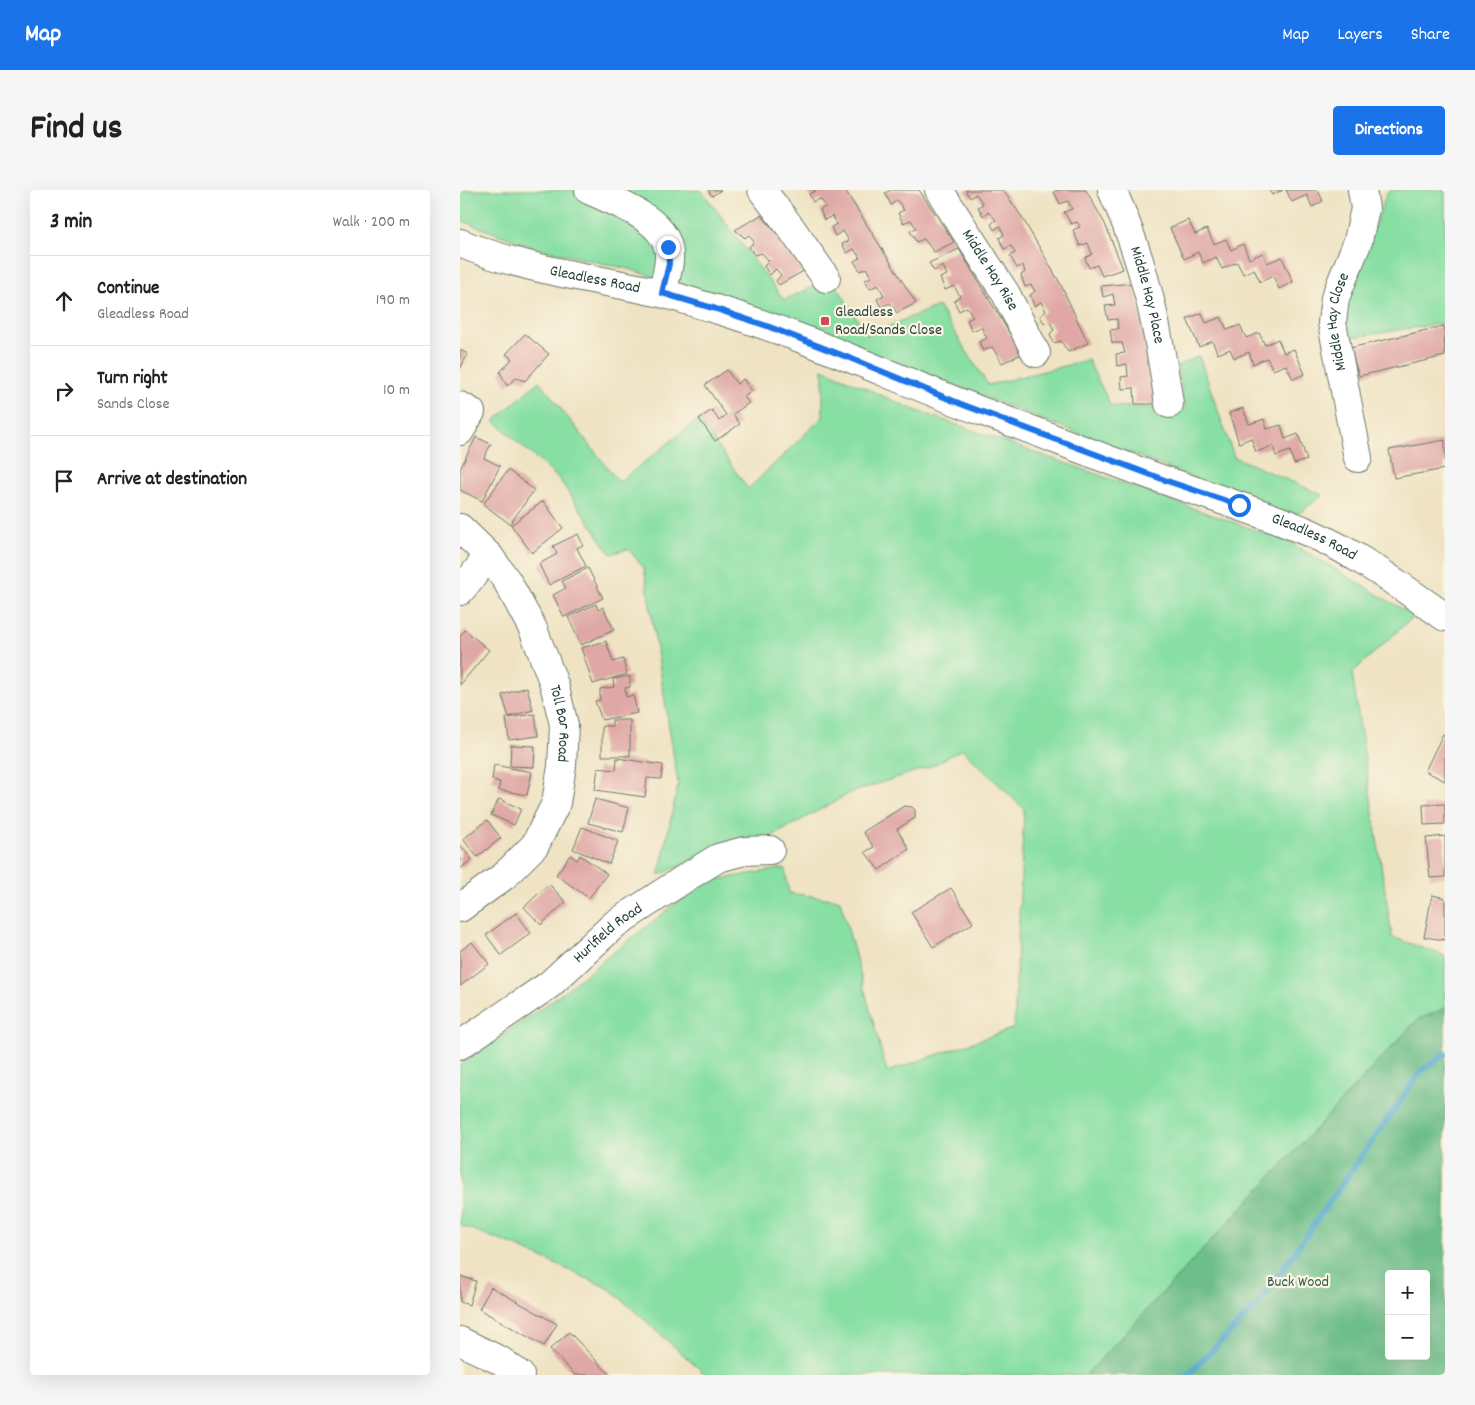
<!DOCTYPE html>
<meta charset="utf-8">
<style>
:root{--surface:#fff;--page:#f6f6f6;--text:#222;--muted:#767676;--line:#e0e0e0;--accent:#1a73e8}
body{margin:0;font-family:Dekko,sans-serif;background:var(--page);color:var(--text)}
.controls{position:absolute;right:15px;bottom:15px;display:grid;overflow:hidden;border-radius:5px;box-shadow:0 5px 20px #0002}
.controls button{width:45px;height:45px;display:grid;place-items:center;padding:0;border:0;border-bottom:1px solid var(--line);background:var(--surface);color:var(--text);font:25px sans-serif}
.stop{position:absolute;width:15px;height:15px;margin:-11px;border:4px solid #1a73e8;border-radius:50%;background:#fff}
.stop.end{background:#1a73e8;border-color:#fff;box-shadow:0 1px 5px #0008}
.list{margin:0;padding:0;list-style:none}
h2{display:flex;justify-content:space-between;align-items:center;height:65px;margin:0;padding:0 20px;font-size:21px}
h2 small{font-size:16px;font-weight:400;color:var(--muted)}
.list li{display:grid;grid-template-columns:32px 1fr auto;gap:15px;align-items:center;box-sizing:border-box;height:90px;padding:0 20px;border-top:1px solid var(--line)}
.list b{display:block;font-size:19px;white-space:nowrap}
.list p{margin:0;font-size:16px;white-space:nowrap;color:var(--muted)}
.list em{font-size:16px;font-style:normal;color:var(--muted)}
.icon{flex:none;width:28px;height:28px;fill:none;stroke:currentColor;stroke-width:2;stroke-linecap:round;stroke-linejoin:round}
.map{position:relative;flex:none;width:985px;height:1185px;overflow:hidden;border-radius:5px}
header{display:flex;align-items:center;gap:30px;box-sizing:border-box;height:70px;padding:0 25px;background:var(--accent);color:#fff}
header strong{font-size:24px}
nav{display:flex;gap:28px;margin-inline-start:auto;font-size:18px}
.intro{display:flex;align-items:center;justify-content:space-between;box-sizing:border-box;height:120px;padding:0 30px}
h1{margin:0;font-size:35px}
.button{padding:12px 22px;border-radius:5px;background:var(--accent);color:#fff;font-size:18px;font-weight:700}
main{display:flex;gap:30px;padding:0 30px}
aside{flex:1;background:var(--surface);border-radius:5px;box-shadow:0 5px 20px #0002}
.map>svg:first-child{display:block}
.green{fill:#88dfa4;stroke:#548e6c}
.forest{fill:#6ebe8a;stroke:#467e5f;fill-rule:evenodd}
.lines{fill:none;stroke-linecap:round;stroke-linejoin:round}
.stream{stroke:#4da6cb;stroke-width:6}
.building{fill:#dfa8a6}
.minor-casing{stroke:#687766;stroke-width:30}
.major-casing{stroke:#687766;stroke-width:30}
.minor{stroke:#fff;stroke-width:28}
.major{stroke:#fff;stroke-width:28}
.route{stroke:#1a73e8;stroke-width:6}
.poi-dot{fill:#d1495b;stroke:#fcf5e5;stroke-width:2}
.labels{text-anchor:middle;dominant-baseline:central;stroke-width:4.5;stroke-linejoin:round;paint-order:stroke}
.street-label{font-size:16px;fill:#1f3d34;stroke:#fcf5e5}
.poi-label{font-size:16px;fill:#1f3d34;stroke:#fcf5e5;text-anchor:start}
.park-label{font-size:16px;fill:#345d4a;stroke:#fcf5e5}
</style>
<header>
<strong>Map</strong>
<nav><a>Map</a><a>Layers</a><a>Share</a></nav>
</header>
<div class="intro"><h1>Find us</h1><a class="button">Directions</a></div>
<main>
<aside>
<h2>3 min<small>Walk · 200 m</small></h2>
<ul class="list">
<li><svg class="icon" aria-label="ahead" viewBox="0 0 24 24"><path d="M12 20V5M6 11l6-6 6 6"/></svg><div><b>Continue</b><p>Gleadless Road</p></div><em>190 m</em></li>
<li><svg class="icon" aria-label="right" viewBox="0 0 24 24"><path d="M7 20v-9h11M14 6l5 5-5 5"/></svg><div><b>Turn right</b><p>Sands Close</p></div><em>10 m</em></li>
<li><svg class="icon" aria-label="arrive" viewBox="0 0 24 24"><path d="M6 21V4h12l-3 4 3 4H6"/></svg><div><b>Arrive at destination</b></div></li>
</ul>
</aside>
<div class="map">
<svg width="985" height="1185" viewBox="0 0 985 1185">
<rect width="100%" height="100%" fill="#fcf5e5"/>
<filter id="ink" filterUnits="userSpaceOnUse"><feTurbulence type="fractalNoise" baseFrequency=".02" numOctaves="2"/><feDisplacementMap in="SourceGraphic" scale="10" xChannelSelector="R" yChannelSelector="G"/><feConvolveMatrix kernelMatrix="1 2 1 2 8 2 1 2 1" color-interpolation-filters="sRGB"/></filter>
<filter id="wash" filterUnits="userSpaceOnUse"><feTurbulence type="fractalNoise" baseFrequency=".0096" numOctaves="4" result="noise"/><feDisplacementMap in="SourceGraphic" scale="20" xChannelSelector="R" yChannelSelector="G"/><feGaussianBlur stdDeviation="1.12" result="paint"/><feColorMatrix in="noise" values="0 0 0 0 0 0 0 0 0 0 0 0 0 0 0 0 0 1.4 0 .05"/><feComposite in="paint" operator="in"/></filter>
<g filter="url(#wash)">
<rect width="100%" height="100%" fill="#efe3c3"/>
<!-- green -->
<g class="green">
<path d="M0 0H241L324 110 372 88 407 145 478 116 528 195 628 170 651 216 725 220 717 176 739 166 774 267 863 305 834 327 280 112 168 79 72 57 0 30Z"/>
<path d="M930 0H985V133L874 150 926 5Z"/>
<path d="M363 179 452 219 829 352 954 426 892 483 932 747 985 766V818L957 830 626 1185H246L150 1099 58 1057 0 1035V875L93 810 243 692 325 678 329 703 380 710 427 882 554 838 564 619 502 559 472 576 390 603 307 649 264 656 199 685 218 594 184 378 168 359 151 364 99 289 34 231 79 191 159 292 239 229 288 299 363 227Z"/>
</g>
<!-- forest -->
<path class="forest" d="M985 818V1185H626L957 830ZM929 1084H966V1166H929Z"/>
<g class="lines">
<!-- stream -->
<path class="stream" d="M727 1185 797 1116 961 881 985 864"/>
</g>
<g id="blocks">
<!-- building -->
<g class="building">
<path d="M248 0H261L252 6Z"/>
<path d="M354 0H385L456 113 437 123 430 113 421 117 417 109 424 105 418 95 410 99 405 90 411 87 406 78 400 81 394 71 400 68 394 59 387 63 382 54 389 51 383 41 375 46 371 37 377 34 372 26 364 30 360 20 366 16 360 9 353 12 349 4 355 1Z"/>
<path d="M431 0H459L494 52 474 62 464 49 456 52 450 41 456 38 451 30 443 33 438 23 444 20 437 10 431 15 425 3Z"/>
<path d="M505 0H543L560 24 600 93 628 153 608 162 601 151 593 153 590 144 594 140 590 132 584 133 580 126 586 121 581 112 574 116 570 105 575 101 571 95 565 97 561 85 565 82 563 75 557 78 550 66 555 63 551 56 544 59 539 48 544 45 540 36 534 40 531 34 536 30 528 22 523 26 518 17 523 14 516 4 510 8Z"/>
<path d="M597 0H626L645 34 663 79 642 86 637 75 629 78 625 68 632 64 628 53 620 56 613 40 620 37 617 32 611 34 604 22 612 19 608 11 600 14 594 2Z"/>
<path d="M809 0H823L812 5Z"/>
<path d="M826 0H858L863 11 852 17 847 5 832 12Z"/>
<path d="M301 25 347 79 319 95 316 91 321 85 316 79 310 85 304 76 309 71 302 63 295 65 289 57 294 52 289 45 285 48 275 40Z"/>
<path d="M728 30 735 44 747 39 754 54 766 49 771 60 783 54 789 69 803 63 807 73 822 67 833 92 819 99 813 86 800 92 794 79 783 84 777 72 762 79 756 67 743 73 738 62 724 69 710 38Z"/>
<path d="M499 59 562 164 542 173 532 157 523 161 519 152 527 148 521 137 512 141 507 130 513 127 507 117 499 121 494 111 500 106 494 96 485 100 480 88 487 85 483 76 474 81 469 73Z"/>
<path d="M674 93 698 214H675L674 198 662 199 661 187 668 186 667 174 657 176 656 164 665 163 662 153H652L650 140 658 139 657 129 648 130 645 116 655 115 653 104 643 107 641 96Z"/>
<path d="M742 123 746 133 761 127 767 140 780 135 786 148 799 143 805 155 818 149 824 163 834 159 845 184 833 189 826 175 813 180 807 168 793 174 789 162 774 168 770 159 758 164 752 151 739 157 727 129Z"/>
<path d="M984 136 985 166 899 186 890 158Z"/>
<path d="M65 144 89 164 65 191 56 188 47 196 40 182 52 169 46 164Z"/>
<path d="M0 160 8 164 0 179Z"/>
<path d="M267 180 277 194 283 189 292 201 284 207 289 213 273 224 280 234 255 251 239 229 252 220 259 231 266 225 245 195Z"/>
<path d="M783 218 789 234 804 229 807 239 821 235 825 249 838 244 847 270 834 274 830 261 816 266 813 256 796 262 791 248 779 253 769 223Z"/>
<path d="M16 247 31 254 24 268 40 276 22 311 0 300V279Z"/>
<path d="M985 250V279L934 288 929 260Z"/>
<path d="M48 280 74 300 50 334 23 314Z"/>
<path d="M83 311 103 338 72 363 51 335Z"/>
<path d="M118 344 123 355 117 358 126 376 89 395 79 374 97 364 93 356Z"/>
<path d="M128 378 143 408 104 427 93 405 106 398 102 391Z"/>
<path d="M136 414 138 420 143 417 154 440 121 455 108 427Z"/>
<path d="M5 440 29 460 0 495V446Z"/>
<path d="M146 451 153 472 163 469 167 484 133 494 121 458Z"/>
<path d="M170 486V497L165 498 166 507 173 505 177 523 142 530 135 511 140 510V499L154 497 153 489Z"/>
<path d="M67 497 73 520 49 527 42 505Z"/>
<path d="M75 524 78 546 49 550 46 528Z"/>
<path d="M152 530H170V566H142V536H152Z"/>
<path d="M983 544 985 545V591L965 581Z"/>
<path d="M51 555 75 556 74 577 50 576Z"/>
<path d="M157 568 203 575 201 589 187 588 185 607 135 600 138 578 156 580Z"/>
<path d="M34 575 72 582 67 605 38 600 40 592 32 590Z"/>
<path d="M39 609 61 619 54 635 31 625Z"/>
<path d="M135 609 169 618 163 642 128 633Z"/>
<path d="M985 614V634L964 635 963 615Z"/>
<path d="M444 616 452 617 455 620V628L437 639 449 659 419 680 405 662 414 657 403 642Z"/>
<path d="M27 630 41 648 17 667 3 649Z"/>
<path d="M122 637 158 651 149 674 113 659Z"/>
<path d="M985 646V687L970 688 966 648Z"/>
<path d="M0 655 12 669 0 679Z"/>
<path d="M110 665 117 670 120 665 147 684 129 708 96 685Z"/>
<path d="M89 694 106 712 81 735 64 717Z"/>
<path d="M491 698 513 733 473 757 451 722Z"/>
<path d="M972 705 985 708V750L964 747Z"/>
<path d="M56 723 71 743 41 765 26 745Z"/>
<path d="M12 752 29 774 0 796V761Z"/>
<path d="M0 1086 16 1091 9 1115 0 1112Z"/>
<path d="M31 1097 97 1134 84 1156 19 1119Z"/>
<path d="M109 1142 132 1166 150 1185H115L113 1183 90 1159Z"/>
</g>
</g>
</g>
<g filter="url(#ink)">
<use href="#blocks" fill-opacity="0" stroke="#687766" stroke-width="1"/>
<g class="lines">
<!-- minor casing -->
<g class="minor-casing">
<g id="minor">
<path d="M129 0C154 12 201 27 208 57 212 72 205 89 202 103"/>
<path d="M302 0 331 38 366 88"/>
<path id="s1" d="M479 0 546 104 576 163"/>
<path id="s2" d="M652 0C685 72 698 137 709 214"/>
<path d="M0 216 11 222 0 241"/>
<path id="s3" d="M898 268 872 133 875 108 898 51 905 18 902 0"/>
<path id="s4" d="M0 338 29 366 47 391 73 439 94 494 104 535 102 576 96 613 75 655 44 686 0 718"/>
<path d="M0 401 29 366"/>
<path id="s5" d="M0 855 89 795 155 734 227 687 258 668 284 661 310 660"/>
<path d="M0 1151 41 1171 60 1185"/>
</g>
</g>
<!-- major casing -->
<g class="major-casing">
<g id="major">
<path id="s6" d="M0 53C64 80 134 88 201 103 218 107 235 113 252 118 344 145 431 187 521 221 584 244 646 270 710 292 757 309 804 323 850 343 898 364 942 397 985 427"/>
</g>
</g>
<!-- minor -->
<use href="#minor" class="minor"/>
<!-- major -->
<use href="#major" class="major"/>
</g>
</g>
<g class="lines" filter="url(#ink)">
<!-- route -->
<path class="route" d="M208 57 209 74 202 103 256 119 307 136 392 169 501 214 710 292 779 315"/>
</g>
<!-- markers -->
<rect class="poi-dot" x="360" y="126" width="10" height="10" rx="2.5"/>
<g class="labels">
<!-- street labels -->
<g class="street-label">
<text stroke="none"><textPath href="#s1" startOffset="95">Middle Hay Rise</textPath></text>
<text stroke="none"><textPath href="#s6" startOffset="140">Gleadless Road</textPath></text>
<text stroke="none"><textPath href="#s2" startOffset="111">Middle Hay Place</textPath></text>
<text stroke="none"><textPath href="#s3" startOffset="139">Middle Hay Close</textPath></text>
<text stroke="none"><textPath href="#s6" startOffset="905">Gleadless Road</textPath></text>
<text stroke="none"><textPath href="#s4" startOffset="225">Toll Bar Road</textPath></text>
<text stroke="none"><textPath href="#s5" startOffset="186">Hurlfield Road</textPath></text>
</g>
<!-- poi labels -->
<g class="poi-label">
<text x="375" y="122">Gleadless<tspan x="375" dy="18">Road/Sands Close</tspan></text>
</g>
<!-- park labels -->
<g class="park-label">
<text x="838" y="1092">Buck Wood</text>
</g>
</g>
</svg>
<div class="controls">
<button>+</button>
<button>−</button>
</div>
<div class="stop" style="left:779px;top:315px"></div>
<div class="stop end" style="left:208px;top:57px"></div>
</div>
</main>
